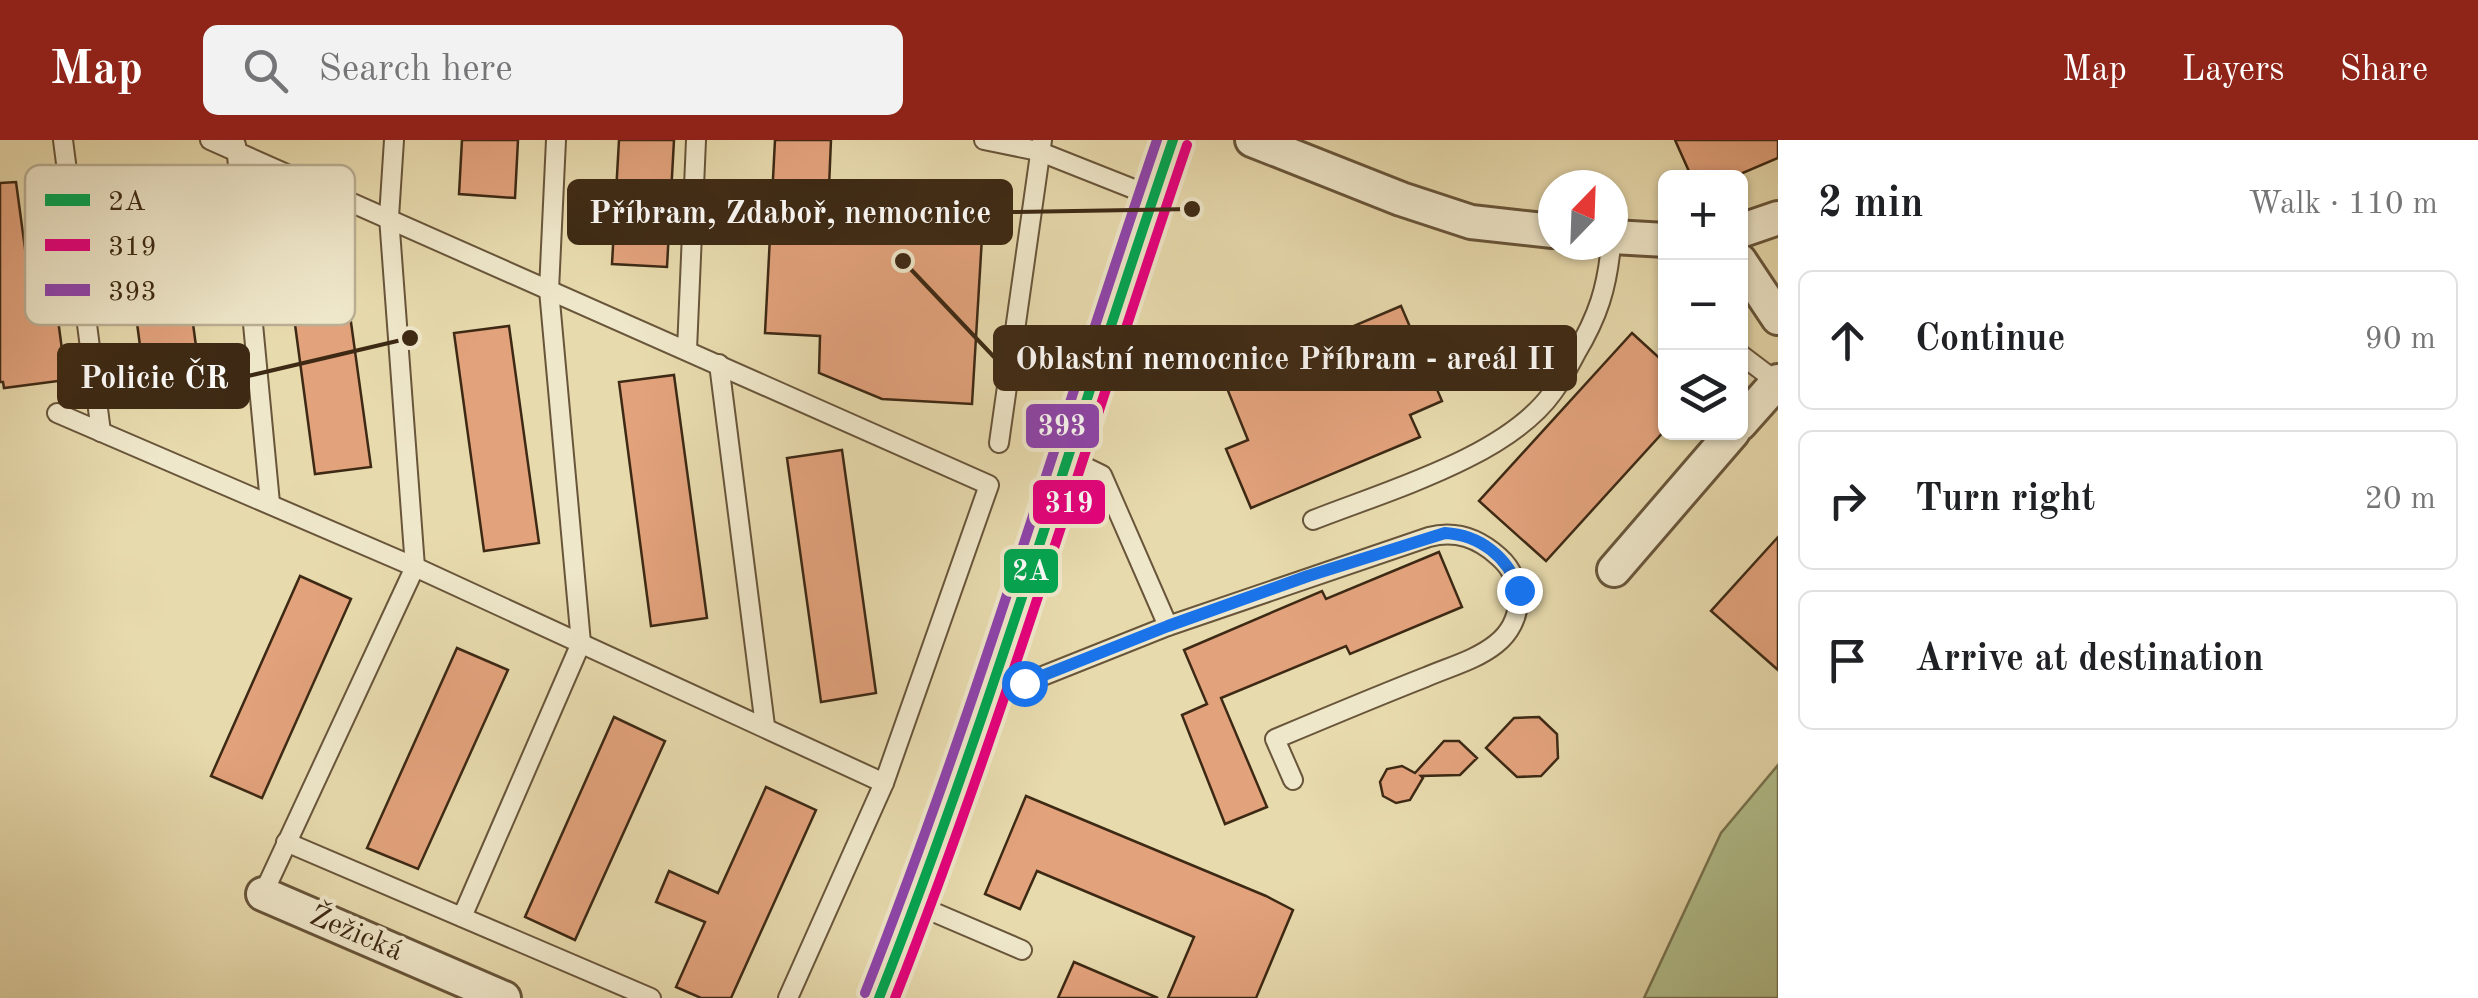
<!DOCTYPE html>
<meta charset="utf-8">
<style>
:root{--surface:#fff;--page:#f2f2f2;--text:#202124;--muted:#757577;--line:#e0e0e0;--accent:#8f2418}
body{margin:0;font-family:"Old Standard TT",serif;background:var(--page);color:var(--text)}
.controls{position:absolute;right:30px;top:30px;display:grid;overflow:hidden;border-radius:15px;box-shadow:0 2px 8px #0004}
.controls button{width:90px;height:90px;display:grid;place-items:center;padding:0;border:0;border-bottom:2px solid var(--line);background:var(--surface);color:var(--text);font:50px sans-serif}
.compass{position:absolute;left:1538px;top:30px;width:90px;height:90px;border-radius:50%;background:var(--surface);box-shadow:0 2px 8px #0004;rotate:23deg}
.stop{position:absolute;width:30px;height:30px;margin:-22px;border:8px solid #1a73e8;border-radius:50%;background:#fff}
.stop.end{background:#1a73e8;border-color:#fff;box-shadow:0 2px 10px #0008}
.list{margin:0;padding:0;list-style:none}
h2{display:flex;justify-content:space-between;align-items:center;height:130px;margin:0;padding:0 40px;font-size:42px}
h2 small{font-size:32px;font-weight:400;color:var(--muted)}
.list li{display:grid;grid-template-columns:65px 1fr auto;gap:30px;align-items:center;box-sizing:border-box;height:140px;margin:0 20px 20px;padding:0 20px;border:2px solid var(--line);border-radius:15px}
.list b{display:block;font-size:38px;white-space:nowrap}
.list em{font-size:32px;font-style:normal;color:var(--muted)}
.icon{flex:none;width:55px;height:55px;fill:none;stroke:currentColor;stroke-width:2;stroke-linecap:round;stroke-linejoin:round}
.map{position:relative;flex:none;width:1778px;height:858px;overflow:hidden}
header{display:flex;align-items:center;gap:60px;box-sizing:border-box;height:140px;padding:0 50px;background:var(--accent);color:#fff}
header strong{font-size:48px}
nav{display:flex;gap:55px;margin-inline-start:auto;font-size:35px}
.search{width:700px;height:90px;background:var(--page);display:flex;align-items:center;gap:25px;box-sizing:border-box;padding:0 35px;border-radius:15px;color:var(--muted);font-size:38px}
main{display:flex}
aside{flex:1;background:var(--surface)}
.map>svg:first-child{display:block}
.green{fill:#b2c08d;stroke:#787450;stroke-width:2.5}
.building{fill:#e2a27c;stroke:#3d2914;stroke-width:2.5}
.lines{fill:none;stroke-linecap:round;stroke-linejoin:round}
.service-casing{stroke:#68553a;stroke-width:22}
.minor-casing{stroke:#68553a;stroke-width:38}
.service{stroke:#efe7ca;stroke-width:18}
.minor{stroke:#efe7ca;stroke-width:32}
.bus-1-casing{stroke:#efe7ca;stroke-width:18}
.bus-2-casing{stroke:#efe7ca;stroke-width:18}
.bus-3-casing{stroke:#efe7ca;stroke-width:18}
.bus-1{stroke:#00a651;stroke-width:10}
.bus-2{stroke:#e5007d;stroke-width:10}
.bus-3{stroke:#8e44ad;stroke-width:10}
.route{stroke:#1a73e8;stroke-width:12}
.labels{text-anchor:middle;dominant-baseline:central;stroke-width:8;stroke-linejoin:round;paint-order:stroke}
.street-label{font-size:30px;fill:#3d2914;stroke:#efe7ca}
.key{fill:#efe7ca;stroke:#baae93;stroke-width:2.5}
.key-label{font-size:28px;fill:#3d2914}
.leader{fill:none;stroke:#3d2914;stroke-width:4}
.callout-dot{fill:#3d2914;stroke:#efe7ca;stroke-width:4}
.callout{fill:#3d2914;stroke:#3d2914;stroke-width:4}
.callout-label{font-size:32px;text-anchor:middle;font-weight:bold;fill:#fff}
.line-badge{stroke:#efe7ca;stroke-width:4}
.badge-label{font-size:28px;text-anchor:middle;font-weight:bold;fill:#fff}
</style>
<header>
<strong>Map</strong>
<div class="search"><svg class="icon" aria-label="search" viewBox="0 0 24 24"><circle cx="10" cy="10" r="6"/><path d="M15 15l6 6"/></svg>Search here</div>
<nav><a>Map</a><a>Layers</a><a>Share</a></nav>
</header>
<main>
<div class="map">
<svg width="1778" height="858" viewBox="0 0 1778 858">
<rect width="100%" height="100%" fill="#e7daad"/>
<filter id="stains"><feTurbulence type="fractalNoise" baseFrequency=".002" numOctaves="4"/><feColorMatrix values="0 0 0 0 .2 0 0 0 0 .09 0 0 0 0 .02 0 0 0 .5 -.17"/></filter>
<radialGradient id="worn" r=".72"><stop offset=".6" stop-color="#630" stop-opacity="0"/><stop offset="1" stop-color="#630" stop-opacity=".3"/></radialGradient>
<!-- green -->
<path class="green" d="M1778 625V858H1644L1721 693Z"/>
<!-- building -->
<g class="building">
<path d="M462 0H518L515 58 459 54Z"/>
<path d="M619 0H674L667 127 612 124Z"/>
<path d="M775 0H831L827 94 925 99 929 43 985 47 972 264 882 259 819 233 820 196 765 193Z"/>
<path d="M1675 0H1778V18L1731 38H1692Z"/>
<path d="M173 34 202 251 147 258 118 41Z"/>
<path d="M16 42 34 175 57 172 66 240 4 248 3 242H0V43Z"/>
<path d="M341 110 371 327 315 334 286 117Z"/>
<path d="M1401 166 1442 261 1410 275 1420 297 1251 368 1226 309 1248 300 1224 241Z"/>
<path d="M509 186 539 403 484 411 454 193Z"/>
<path d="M1632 193 1666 224V289L1546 421 1479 361Z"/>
<path d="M674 235 707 478 651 486 619 242Z"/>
<path d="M842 310 876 553 821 562 787 318Z"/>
<path d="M1778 397V530L1711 471Z"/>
<path d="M1439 412 1462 467 1350 514 1346 506 1221 558 1267 667 1225 684 1182 575 1207 564 1184 510 1322 451 1326 459Z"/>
<path d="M300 436 351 459 262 658 211 636Z"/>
<path d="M457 508 508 530 418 729 367 708Z"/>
<path d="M614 577 665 601 575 800 525 777Z"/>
<path d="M1539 577 1557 594 1558 618 1541 636 1517 637 1486 608 1514 578Z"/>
<path d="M1444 601H1459L1477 618 1460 635 1421 636 1423 638 1410 660 1396 663 1383 656 1380 642 1387 629 1402 626 1415 633Z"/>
<path d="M766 647 816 670 731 858H701L676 847 705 782 656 762 669 731 718 753Z"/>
<path d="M1026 656 1266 756 1293 770 1256 858H1168L1194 797 1037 731 1020 769 985 754Z"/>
<path d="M1074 822 1158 858H1058Z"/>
</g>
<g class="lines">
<!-- service casing -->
<g class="service-casing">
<g id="service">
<path d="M63 0 101 292"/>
<path d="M984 0 1038 11 1154 57"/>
<path d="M236 5 270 363"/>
<path d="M687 210 696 0"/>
<path d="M1740 214 1777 242"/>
<path d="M719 224 765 586"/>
<path d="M57 273 415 427 884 643 989 345 210 0"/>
<path d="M999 303 1042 0"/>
<path d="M1069 319 1102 335 1168 486"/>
<path d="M1313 380C1386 351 1507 317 1553 252 1562 240 1569 226 1576 213 1598 176 1607 148 1611 105"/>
<path d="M995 539 1025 543 1168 486 1429 397C1456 390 1478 398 1499 417 1526 441 1524 482 1496 504 1476 520 1449 527 1426 537 1375 557 1325 578 1275 599L1293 640"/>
<path d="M286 702 651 858"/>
<path d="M263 754 415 427 389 77 394 0"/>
<path d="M917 765 1022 810"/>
<path d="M462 777 581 503 549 150 556 0"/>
<path d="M788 858 884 643"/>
</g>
</g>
<!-- minor casing -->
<g class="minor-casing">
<g id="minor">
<path d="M1252 0 1401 59 1471 82 1553 91"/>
<path d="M1740 91 1778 78"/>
<path d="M1613 97 1666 100"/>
<path d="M1740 121 1778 178"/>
<path d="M1740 284 1778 241"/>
<path d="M1614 430 1733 292"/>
<path d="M263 754 504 858"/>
<path d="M879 858C994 578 1073 285 1173 0"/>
</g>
</g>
<!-- service -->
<use href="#service" class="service"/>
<!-- minor -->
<use href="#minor" class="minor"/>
<!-- bus-1 casing -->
<g class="bus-1-casing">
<path id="bus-1" d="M879 858C990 576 1075 286 1173 0"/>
</g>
<!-- bus-2 casing -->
<g class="bus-2-casing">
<path id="bus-2" d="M895 858C1005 578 1090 289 1187 5"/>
</g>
<!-- bus-3 casing -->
<g class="bus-3-casing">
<path id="bus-3" d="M865 853C975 573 1060 284 1157 0"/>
</g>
<!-- bus-1 -->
<use href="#bus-1" class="bus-1"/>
<!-- bus-2 -->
<use href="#bus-2" class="bus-2"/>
<!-- bus-3 -->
<use href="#bus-3" class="bus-3"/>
</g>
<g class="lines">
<!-- route -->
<path class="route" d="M1024 543 1168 486 1308 436 1445 393C1480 395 1508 417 1519 450"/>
</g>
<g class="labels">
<!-- street labels -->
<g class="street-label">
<text transform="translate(356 794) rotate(23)">Žežická</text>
</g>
</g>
<!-- legend -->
<rect x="25" y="25" width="330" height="160" rx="15" class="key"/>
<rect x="45" y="54" width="45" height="12" fill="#00a651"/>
<rect x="45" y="99" width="45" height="12" fill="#e5007d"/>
<rect x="45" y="144" width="45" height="12" fill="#8e44ad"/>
<g class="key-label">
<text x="108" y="70">2A</text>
<text x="108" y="115">319</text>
<text x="108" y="160">393</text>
</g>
<!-- callouts -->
<path class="leader" d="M1192 69L1011 72M903 121L995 218M410 198L248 236"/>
<g class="callout-dot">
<circle cx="1192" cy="69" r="10"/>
<circle cx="903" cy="121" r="10"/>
<circle cx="410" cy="198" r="10"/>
</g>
<g class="callout">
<rect x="569" y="41" width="442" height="62" rx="10"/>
<rect x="995" y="187" width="580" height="62" rx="10"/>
<rect x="59" y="205" width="189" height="62" rx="10"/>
</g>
<g class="callout-label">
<text x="790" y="83">Příbram, Zdaboř, nemocnice</text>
<text x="1285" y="229">Oblastní nemocnice Příbram - areál II</text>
<text x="154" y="248">Policie ČR</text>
</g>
<g class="line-badge">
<rect x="1024" y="262" width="77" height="48" rx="10" fill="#8e44ad"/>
<rect x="1031" y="338" width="76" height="48" rx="10" fill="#e5007d"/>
<rect x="1002" y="407" width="58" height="48" rx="10" fill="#00a651"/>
</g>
<g class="badge-label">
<text x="1062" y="295">393</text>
<text x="1069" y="372">319</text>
<text x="1031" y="440">2A</text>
</g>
<rect width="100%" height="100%" filter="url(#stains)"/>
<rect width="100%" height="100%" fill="url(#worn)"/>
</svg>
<div class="controls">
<button>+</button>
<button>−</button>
<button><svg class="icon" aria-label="layers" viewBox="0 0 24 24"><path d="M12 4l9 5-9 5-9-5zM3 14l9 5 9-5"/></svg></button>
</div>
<svg class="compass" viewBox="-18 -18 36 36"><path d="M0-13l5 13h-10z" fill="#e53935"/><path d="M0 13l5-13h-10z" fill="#757577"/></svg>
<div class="stop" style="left:1024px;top:543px"></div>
<div class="stop end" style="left:1519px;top:450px"></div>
</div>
<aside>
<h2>2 min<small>Walk · 110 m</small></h2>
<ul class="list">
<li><svg class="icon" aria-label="ahead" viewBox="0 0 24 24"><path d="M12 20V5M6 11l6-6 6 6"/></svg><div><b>Continue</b></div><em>90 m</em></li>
<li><svg class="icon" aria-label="right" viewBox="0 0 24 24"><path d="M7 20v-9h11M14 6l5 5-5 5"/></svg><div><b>Turn right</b></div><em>20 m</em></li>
<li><svg class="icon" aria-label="arrive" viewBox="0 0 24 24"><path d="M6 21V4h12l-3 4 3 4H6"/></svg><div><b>Arrive at destination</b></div></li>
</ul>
</aside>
</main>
